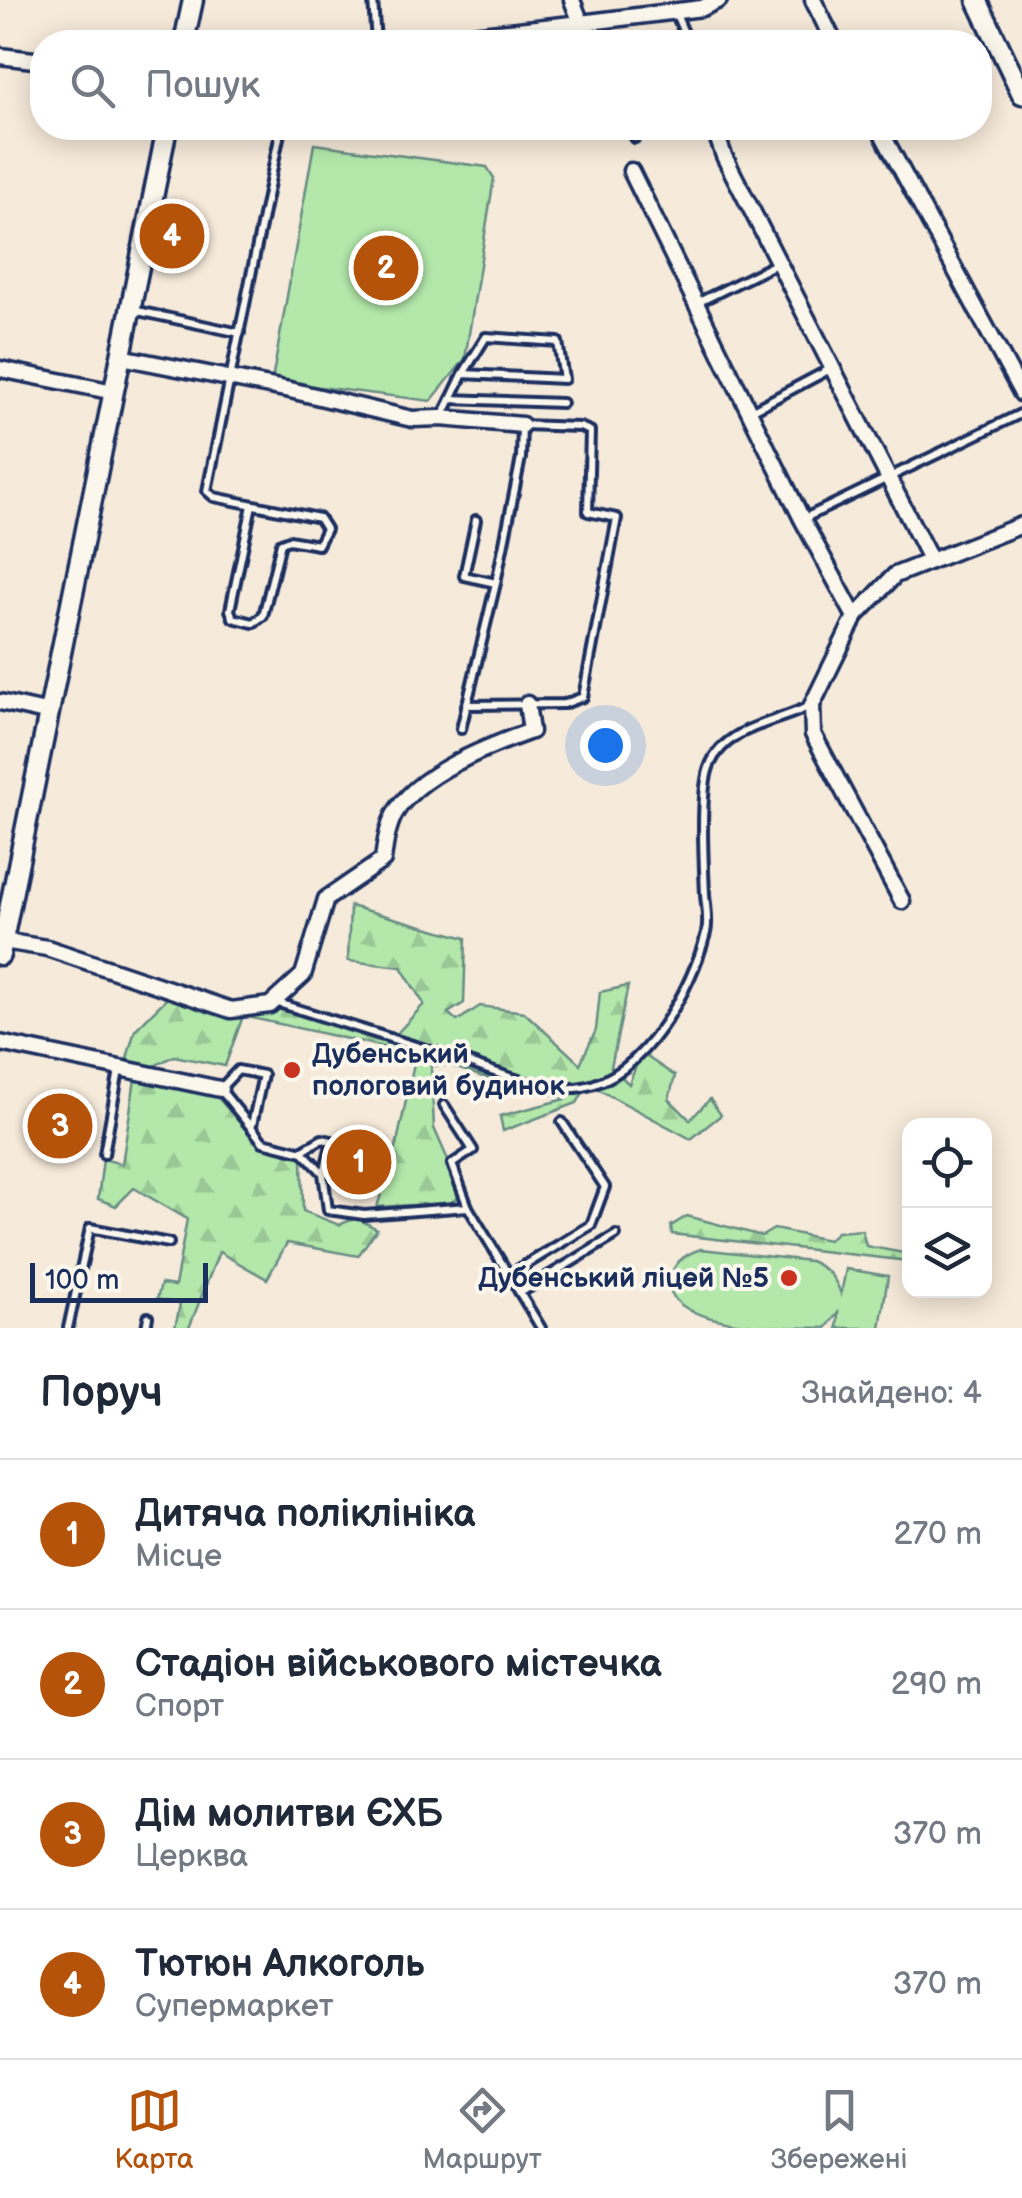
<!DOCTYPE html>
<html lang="uk">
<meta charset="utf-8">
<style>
:root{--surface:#fff;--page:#f2f2f3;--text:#1f2937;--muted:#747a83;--line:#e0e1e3;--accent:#b45309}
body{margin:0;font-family:"Balsamiq Sans",sans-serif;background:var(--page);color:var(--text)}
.controls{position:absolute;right:30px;bottom:30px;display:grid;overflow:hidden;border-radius:20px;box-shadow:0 5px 25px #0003}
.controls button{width:90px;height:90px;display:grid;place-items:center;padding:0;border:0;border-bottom:2px solid var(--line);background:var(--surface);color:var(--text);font:50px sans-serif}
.scale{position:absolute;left:30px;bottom:25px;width:178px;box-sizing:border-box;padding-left:10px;border:5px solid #1b2f5e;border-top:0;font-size:28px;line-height:35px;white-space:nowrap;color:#1b2f5e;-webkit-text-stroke:8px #fbf7ec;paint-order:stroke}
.you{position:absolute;left:605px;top:745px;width:35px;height:35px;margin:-25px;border:8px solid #fff;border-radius:50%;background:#1a73e8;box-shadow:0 0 0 15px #1a73e833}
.badge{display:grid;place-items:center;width:65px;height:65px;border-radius:50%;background:var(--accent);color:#fff;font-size:32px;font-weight:700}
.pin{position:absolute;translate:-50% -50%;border:5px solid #fff;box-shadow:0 2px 10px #0006}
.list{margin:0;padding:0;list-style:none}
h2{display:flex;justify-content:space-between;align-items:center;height:130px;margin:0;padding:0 40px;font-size:42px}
h2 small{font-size:32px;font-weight:400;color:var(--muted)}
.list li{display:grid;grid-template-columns:65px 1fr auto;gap:30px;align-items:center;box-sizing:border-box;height:150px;padding:0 40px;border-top:2px solid var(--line)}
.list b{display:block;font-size:38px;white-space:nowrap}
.list p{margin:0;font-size:32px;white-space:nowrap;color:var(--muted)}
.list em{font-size:32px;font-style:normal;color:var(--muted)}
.icon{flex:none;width:55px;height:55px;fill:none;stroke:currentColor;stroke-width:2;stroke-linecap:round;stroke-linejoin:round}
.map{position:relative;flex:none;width:1022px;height:1328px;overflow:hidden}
.search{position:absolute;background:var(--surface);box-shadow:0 5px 25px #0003;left:30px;right:30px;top:30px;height:110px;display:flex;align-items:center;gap:25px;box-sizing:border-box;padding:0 35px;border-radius:40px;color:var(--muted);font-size:38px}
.sheet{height:730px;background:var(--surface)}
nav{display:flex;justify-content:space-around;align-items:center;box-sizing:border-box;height:140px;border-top:2px solid var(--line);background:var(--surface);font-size:28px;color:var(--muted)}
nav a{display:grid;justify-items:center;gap:5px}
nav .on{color:var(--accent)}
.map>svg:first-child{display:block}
.forest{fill:url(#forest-firs);stroke:#678c84;stroke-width:2.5}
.garden{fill:#b3e8aa;stroke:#678c84;stroke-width:2.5}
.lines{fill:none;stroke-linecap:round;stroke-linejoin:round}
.lane-casing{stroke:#1b2f5e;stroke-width:14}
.street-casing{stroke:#1b2f5e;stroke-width:21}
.secondary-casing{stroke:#1b2f5e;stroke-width:25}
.lane{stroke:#fbf7ec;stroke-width:6}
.street{stroke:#fbf7ec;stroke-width:14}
.secondary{stroke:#fbf7ec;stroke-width:18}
.poi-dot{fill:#c8321e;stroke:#fbf7ec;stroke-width:4}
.labels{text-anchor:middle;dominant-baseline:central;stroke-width:8;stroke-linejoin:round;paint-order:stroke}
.poi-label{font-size:28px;font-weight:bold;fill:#1b2f5e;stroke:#fbf7ec;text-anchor:start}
</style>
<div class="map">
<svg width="1022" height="1328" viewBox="0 0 1022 1328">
<defs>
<pattern id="forest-firs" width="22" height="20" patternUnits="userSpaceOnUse" patternTransform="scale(2.5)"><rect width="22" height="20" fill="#b3e8aa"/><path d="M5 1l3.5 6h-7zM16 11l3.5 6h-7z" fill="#99c795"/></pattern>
</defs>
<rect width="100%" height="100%" fill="#f6eada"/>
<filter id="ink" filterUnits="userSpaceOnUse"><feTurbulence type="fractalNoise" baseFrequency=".01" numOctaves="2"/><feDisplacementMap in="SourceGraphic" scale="20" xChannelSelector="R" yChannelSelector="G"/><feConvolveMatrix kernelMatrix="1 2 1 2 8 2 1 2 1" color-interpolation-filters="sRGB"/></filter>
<g filter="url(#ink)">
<!-- forest -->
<g class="forest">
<path d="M350 906 466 938 464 1003 448 1013 457 1021 480 1006 524 1012 580 1064 596 1030 600 992 628 986 611 1067 629 1084 641 1053 675 1076 669 1099 690 1120 710 1099 721 1115 691 1139 588 1084 577 1103 503 1131 500 1116 569 1098 505 1085 449 1065 431 1066 434 1128 463 1194 450 1203 377 1207 396 1147 416 1054 243 1016 225 1066 174 1056 152 1067 126 1062 135 1030 168 997 230 1014 282 1008 390 1041 424 1004 401 967 348 961Z"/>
<path d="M135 1079 214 1093 257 1143 302 1154 303 1211 339 1225 356 1218 377 1229 358 1256 287 1243 267 1279 219 1252 189 1328H175L180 1304 157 1299 161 1284 175 1286 187 1219 134 1188 116 1206 98 1199 103 1159 122 1164Z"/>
<path d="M687 1216 762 1236 774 1229 828 1240 837 1232 862 1230 866 1246 909 1254V1261L672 1234 671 1226Z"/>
</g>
<!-- garden -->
<g class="garden">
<path d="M314 144 487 167 494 178 465 359 431 401 272 381Z"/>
<path d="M701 1249 810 1261C828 1269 835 1277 841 1294L846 1269 888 1276 880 1328H837L838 1313 826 1328C787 1328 664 1328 670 1281 672 1263 685 1254 701 1249Z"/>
</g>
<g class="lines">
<!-- lane casing -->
<g class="lane-casing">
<g id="lane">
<path d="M373 0 376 42"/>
<path d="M675 12 688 42"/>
<path d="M582 26 591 42"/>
<path d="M631 128 635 138"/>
<path d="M697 303 778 263"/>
<path d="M133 310 240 333"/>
<path d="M451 399 463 374 564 379 558 342 486 337 463 374"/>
<path d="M751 411 832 368"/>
<path d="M442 417 451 399 562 403"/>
<path d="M252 505 230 610 233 618 253 623 263 616 281 543 289 540 318 545 326 529 319 518 214 497 207 491 281 128"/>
<path d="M803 519 1022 413"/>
<path d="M466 705 564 704 583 697 617 518 588 512 590 431 580 427 522 425 521 458 496 583 464 576 476 520"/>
<path d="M461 729 496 583"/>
<path d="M275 1002C336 1021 397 1040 457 1059 495 1071 543 1094 583 1087 645 1076 692 988 706 933 709 921 706 907 705 895 704 866 699 790 710 765 726 726 780 722 812 705"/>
<path d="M444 1105 473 1150 452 1164 468 1207 541 1328"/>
<path d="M252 1125 263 1075 238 1070 220 1089 263 1142 303 1152 323 1173 328 1210 364 1215 468 1207"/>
<path d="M301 1151 322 1139 332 1141 324 1174"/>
<path d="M104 1154 119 1070"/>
<path d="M509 1275 591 1225 605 1187 562 1122"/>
<path d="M520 1293 616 1235"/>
<path d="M68 1328 90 1228 169 1243"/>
<path d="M146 1328 148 1317"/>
</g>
</g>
<!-- street casing -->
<g class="street-casing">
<g id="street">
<path d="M813 0 834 42"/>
<path d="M581 23 702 8 719 0"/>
<path d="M408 42 581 23 572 0"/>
<path d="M0 56 42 61"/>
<path d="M714 128 724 156 931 561"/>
<path d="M879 128 1022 394"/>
<path d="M631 171 802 519 855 617"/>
<path d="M121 357 290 390 412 419 441 418 522 425"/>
<path d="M0 369 114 392"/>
<path d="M0 702 50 713"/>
<path d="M902 901 813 734 812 705 855 617 895 575 1022 525"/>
<path d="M3 941 47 948 231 1010 270 1005 303 975 326 899 383 860C385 845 387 829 394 815 416 774 489 746 531 731L527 704"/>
<path d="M0 1043 220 1089"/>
</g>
</g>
<!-- secondary casing -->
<g class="secondary-casing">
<g id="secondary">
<path d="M977 0 1022 94"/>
<path d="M184 42 193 0"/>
<path d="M0 955 167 128"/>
</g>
</g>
<!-- lane -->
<use href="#lane" class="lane"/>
<!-- street -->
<use href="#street" class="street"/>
<!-- secondary -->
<use href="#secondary" class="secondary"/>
</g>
</g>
<!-- markers -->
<g class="poi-dot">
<circle cx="292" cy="1070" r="10"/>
<circle cx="789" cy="1278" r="10"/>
</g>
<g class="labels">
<!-- poi labels -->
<g class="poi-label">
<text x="312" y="1054">Дубенський<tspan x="312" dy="32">пологовий будинок</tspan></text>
<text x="769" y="1278" text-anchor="end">Дубенський ліцей №5</text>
</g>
</g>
</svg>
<div class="controls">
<button><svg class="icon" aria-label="locate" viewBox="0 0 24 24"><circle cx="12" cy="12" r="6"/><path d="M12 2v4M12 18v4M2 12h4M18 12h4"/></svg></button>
<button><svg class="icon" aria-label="layers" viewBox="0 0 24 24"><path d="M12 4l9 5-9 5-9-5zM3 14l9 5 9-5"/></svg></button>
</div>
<div class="scale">100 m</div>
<div class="you"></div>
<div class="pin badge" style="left:359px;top:1162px">1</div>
<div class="pin badge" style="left:386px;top:268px">2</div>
<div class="pin badge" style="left:60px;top:1126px">3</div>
<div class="pin badge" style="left:172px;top:236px">4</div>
<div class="search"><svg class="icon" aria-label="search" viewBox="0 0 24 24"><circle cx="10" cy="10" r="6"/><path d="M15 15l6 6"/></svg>Пошук</div>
</div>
<section class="sheet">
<h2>Поруч<small>Знайдено: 4</small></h2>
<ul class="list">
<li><span class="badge">1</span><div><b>Дитяча поліклініка</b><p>Місце</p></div><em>270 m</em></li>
<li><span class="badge">2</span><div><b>Стадіон військового містечка</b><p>Спорт</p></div><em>290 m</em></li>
<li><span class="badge">3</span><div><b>Дім молитви ЄХБ</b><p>Церква</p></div><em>370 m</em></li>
<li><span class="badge">4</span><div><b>Тютюн Алкоголь</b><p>Супермаркет</p></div><em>370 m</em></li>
</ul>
</section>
<nav>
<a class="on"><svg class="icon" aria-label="map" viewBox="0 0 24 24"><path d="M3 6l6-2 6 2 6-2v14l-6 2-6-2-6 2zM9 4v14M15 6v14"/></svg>Карта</a>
<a><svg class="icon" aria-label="directions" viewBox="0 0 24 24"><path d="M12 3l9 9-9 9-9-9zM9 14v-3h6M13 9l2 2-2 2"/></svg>Маршрут</a>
<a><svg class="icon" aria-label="saved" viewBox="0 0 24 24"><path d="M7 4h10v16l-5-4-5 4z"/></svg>Збережені</a>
</nav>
